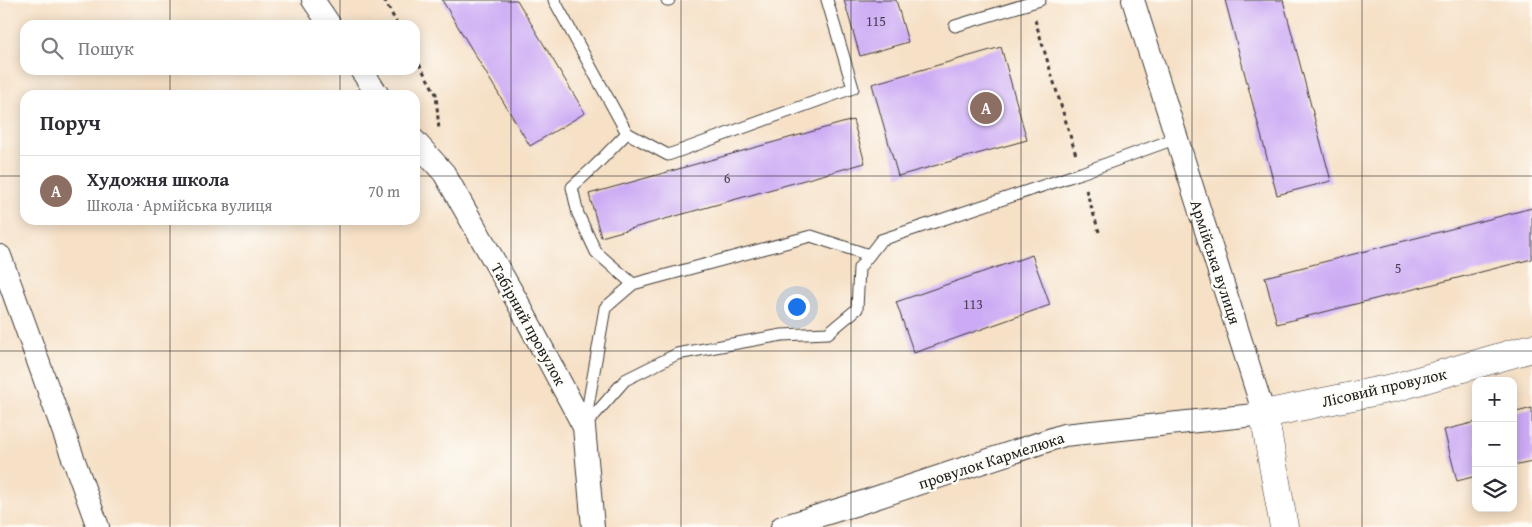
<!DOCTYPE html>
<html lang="uk">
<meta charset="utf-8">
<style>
:root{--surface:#fff;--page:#f2f2f3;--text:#2b2b33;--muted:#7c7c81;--line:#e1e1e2;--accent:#ea580c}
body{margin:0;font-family:"Gentium Book Plus",serif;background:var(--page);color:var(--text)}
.controls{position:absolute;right:15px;bottom:15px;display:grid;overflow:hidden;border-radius:10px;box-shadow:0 2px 12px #0003}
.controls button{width:45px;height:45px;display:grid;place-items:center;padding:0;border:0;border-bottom:1px solid var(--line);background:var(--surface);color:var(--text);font:25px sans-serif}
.you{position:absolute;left:796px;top:306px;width:18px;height:18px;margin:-12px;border:4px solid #fff;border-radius:50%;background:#1a73e8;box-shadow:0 0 0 8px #1a73e833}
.badge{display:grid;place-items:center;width:32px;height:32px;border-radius:50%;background:var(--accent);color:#fff;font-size:16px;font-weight:700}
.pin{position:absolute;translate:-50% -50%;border:2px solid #fff;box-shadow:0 1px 5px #0006}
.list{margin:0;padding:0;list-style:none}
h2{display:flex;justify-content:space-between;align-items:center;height:65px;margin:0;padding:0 20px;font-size:21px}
h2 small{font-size:16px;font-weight:400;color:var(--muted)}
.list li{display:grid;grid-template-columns:32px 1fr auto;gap:15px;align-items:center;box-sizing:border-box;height:70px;padding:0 20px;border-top:1px solid var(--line)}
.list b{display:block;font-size:19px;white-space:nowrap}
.list p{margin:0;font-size:16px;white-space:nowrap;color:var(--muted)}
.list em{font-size:16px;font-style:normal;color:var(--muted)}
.icon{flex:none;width:28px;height:28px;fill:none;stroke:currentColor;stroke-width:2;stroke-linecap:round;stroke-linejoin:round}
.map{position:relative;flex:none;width:1532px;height:527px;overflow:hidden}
.search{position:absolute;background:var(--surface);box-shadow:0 2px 12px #0003;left:20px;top:20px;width:400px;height:55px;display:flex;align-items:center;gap:12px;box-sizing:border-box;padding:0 18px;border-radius:15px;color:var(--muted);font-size:19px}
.panel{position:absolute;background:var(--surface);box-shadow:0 2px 12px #0003;left:20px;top:90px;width:400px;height:135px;border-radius:15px}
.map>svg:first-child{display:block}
.building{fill:#ccaaf4}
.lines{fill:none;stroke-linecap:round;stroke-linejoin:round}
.service-casing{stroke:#3d3936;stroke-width:13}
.minor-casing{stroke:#3d3936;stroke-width:24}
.tertiary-casing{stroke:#3d3936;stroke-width:29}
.path{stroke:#3d3936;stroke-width:3;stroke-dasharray:4 4;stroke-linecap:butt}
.service{stroke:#fff;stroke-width:11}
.minor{stroke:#fff;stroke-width:22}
.tertiary{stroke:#fff;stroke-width:28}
.grid{fill:none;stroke:#1c1c1c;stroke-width:1;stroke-opacity:0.55}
.labels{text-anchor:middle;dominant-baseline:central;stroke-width:5;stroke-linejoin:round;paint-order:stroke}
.number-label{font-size:14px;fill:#484052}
.street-label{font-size:16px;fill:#1c1c1c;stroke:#fdfcf7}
</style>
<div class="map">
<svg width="1532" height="527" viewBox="0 0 1532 527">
<rect width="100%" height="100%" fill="#fdfcf7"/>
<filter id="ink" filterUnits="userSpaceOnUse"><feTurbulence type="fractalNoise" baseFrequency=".02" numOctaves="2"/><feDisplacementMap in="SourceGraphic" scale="10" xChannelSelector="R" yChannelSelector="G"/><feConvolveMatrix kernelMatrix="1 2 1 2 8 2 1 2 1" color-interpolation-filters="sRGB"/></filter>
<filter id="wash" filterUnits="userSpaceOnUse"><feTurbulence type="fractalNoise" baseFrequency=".0096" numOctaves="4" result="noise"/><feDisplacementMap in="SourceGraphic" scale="20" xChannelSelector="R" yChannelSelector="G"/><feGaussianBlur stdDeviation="1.12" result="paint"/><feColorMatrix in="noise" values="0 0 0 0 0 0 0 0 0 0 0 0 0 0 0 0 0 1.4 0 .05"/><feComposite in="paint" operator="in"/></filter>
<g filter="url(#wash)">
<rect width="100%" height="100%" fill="#f6e0c6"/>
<g id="blocks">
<!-- building -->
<g class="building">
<path d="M442 0H517L585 113 530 146Z"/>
<path d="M844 0H896L908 42 860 56Z"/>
<path d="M1225 0H1283L1331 181 1277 195Z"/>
<path d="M1001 47 1027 140 898 176 872 84Z"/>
<path d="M853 120 865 163 601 237 589 194Z"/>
<path d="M1532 208V259L1277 324 1265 277Z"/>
<path d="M1032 255 1050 305 914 353 896 302Z"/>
<path d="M1532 408V462L1513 466V413Z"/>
<path d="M1476 422V476L1457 481 1444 430Z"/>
</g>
</g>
</g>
<g filter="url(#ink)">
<use href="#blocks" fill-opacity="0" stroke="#3d3936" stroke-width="1"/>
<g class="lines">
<!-- service casing -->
<g class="service-casing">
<g id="service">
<path d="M554 0 627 133 668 155 853 88 827 0"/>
<path d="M667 0H669"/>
<path d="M955 26 1040 0"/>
<path d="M627 133 595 166 572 187 578 214 596 252 633 284"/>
<path d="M585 423 605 308 633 284 811 236 869 255"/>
<path d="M584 427 625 380 677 354 782 335 828 333 857 309 859 268 881 240 1081 173 1177 138"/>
</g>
</g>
<!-- minor casing -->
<g class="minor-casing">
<g id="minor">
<path d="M313 0 330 25"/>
<path d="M361 70 378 95"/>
<path d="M415 141 444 173 517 301 584 427 593 527"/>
<path d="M0 256 98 527"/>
<path d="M782 527 854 505 1064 435 1264 414 1133 0"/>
</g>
</g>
<!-- tertiary casing -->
<g class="tertiary-casing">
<path id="tertiary" d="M1284 527 1264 414 1397 387 1532 348"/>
</g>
<!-- path -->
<g class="path">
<path d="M384 0 398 25"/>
<path d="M1035 20 1076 155"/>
<path d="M415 57 436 94 439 131"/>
<path d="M1086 190 1100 235"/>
</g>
<!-- service -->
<use href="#service" class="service"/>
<!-- minor -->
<use href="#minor" class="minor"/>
<!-- tertiary -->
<use href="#tertiary" class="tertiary"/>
</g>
</g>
<!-- grid -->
<path class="grid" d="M170 0V25M340 0V25M511 0V527M681 0V527M851 0V527M1021 0V527M1192 0V527M1362 0V527M170 70V95M340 70V95M0 176H25M415 176H1532M170 220V527M340 220V527M0 351H1532"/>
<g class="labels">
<!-- number labels -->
<g class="number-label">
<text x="876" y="21">115</text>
<text x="727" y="178">6</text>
<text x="1398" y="268">5</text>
<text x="973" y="304">113</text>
</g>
<!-- street labels -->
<g class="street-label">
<text transform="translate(1216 262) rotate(72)">Армійська вулиця</text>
<text transform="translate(529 324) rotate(61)">Табірний провулок</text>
<text transform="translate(1384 387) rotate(-13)">Лісовий провулок</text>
<text transform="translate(991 460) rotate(-18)">провулок Кармелюка</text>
</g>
</g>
</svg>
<div class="controls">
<button>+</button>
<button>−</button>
<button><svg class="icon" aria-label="layers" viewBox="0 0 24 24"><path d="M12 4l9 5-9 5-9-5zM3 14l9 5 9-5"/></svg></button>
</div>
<div class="you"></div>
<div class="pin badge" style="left:986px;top:108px;background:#8d6e63">A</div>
<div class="search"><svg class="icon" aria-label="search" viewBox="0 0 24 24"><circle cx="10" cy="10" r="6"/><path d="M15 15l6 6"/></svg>Пошук</div>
<section class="panel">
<h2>Поруч<small></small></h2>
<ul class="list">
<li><span class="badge" style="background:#8d6e63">A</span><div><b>Художня школа</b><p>Школа · Армійська вулиця</p></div><em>70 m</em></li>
</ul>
</section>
</div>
